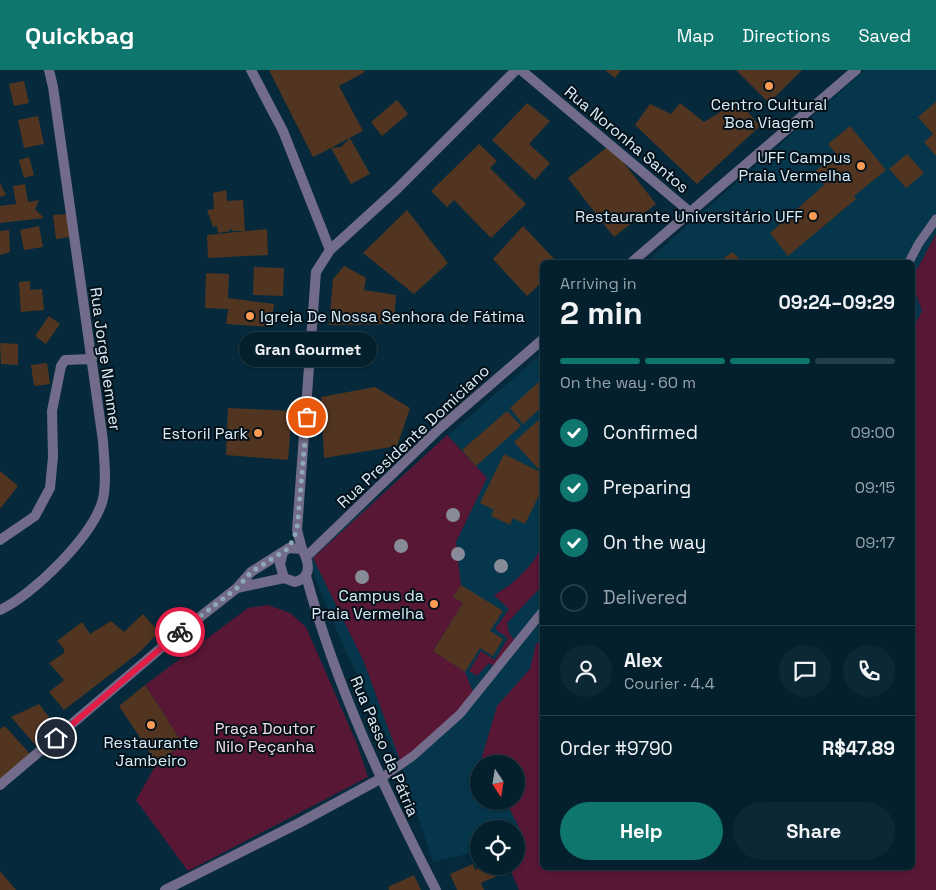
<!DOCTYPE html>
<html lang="en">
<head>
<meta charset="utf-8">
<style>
  :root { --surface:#04202d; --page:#0d2835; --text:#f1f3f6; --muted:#97a3aa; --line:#253e49; --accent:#0f766e }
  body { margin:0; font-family:"Space Grotesk",sans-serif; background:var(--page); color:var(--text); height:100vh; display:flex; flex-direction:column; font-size:19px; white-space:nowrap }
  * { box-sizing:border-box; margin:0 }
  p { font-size:16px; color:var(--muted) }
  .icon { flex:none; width:28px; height:28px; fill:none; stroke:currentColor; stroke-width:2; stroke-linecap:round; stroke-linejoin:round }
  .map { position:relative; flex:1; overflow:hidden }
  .drawer { position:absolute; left:540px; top:190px; width:375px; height:610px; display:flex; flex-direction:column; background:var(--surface); border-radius:8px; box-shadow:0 1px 4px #0004,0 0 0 1px var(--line) }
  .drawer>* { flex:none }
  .needle { width:32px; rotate:168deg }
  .controls { position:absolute; left:470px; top:685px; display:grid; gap:10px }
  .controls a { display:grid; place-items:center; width:55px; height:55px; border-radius:50%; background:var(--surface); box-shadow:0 1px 4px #0004,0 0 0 1px var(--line); font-size:25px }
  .pin { position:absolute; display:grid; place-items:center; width:42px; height:42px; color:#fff; margin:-21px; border:2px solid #fff; border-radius:50%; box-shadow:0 1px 5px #0007 }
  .courier { position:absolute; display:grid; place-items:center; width:50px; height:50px; margin:-25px; border:4px solid #e11d48; border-radius:50%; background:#fff; color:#222; box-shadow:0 1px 6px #0007 }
  .bubble { position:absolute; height:35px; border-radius:18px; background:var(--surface); box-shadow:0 1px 4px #0004,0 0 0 1px var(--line); font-size:16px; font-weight:700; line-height:35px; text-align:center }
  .overview em { font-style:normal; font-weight:700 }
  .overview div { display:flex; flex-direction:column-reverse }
  .overview { display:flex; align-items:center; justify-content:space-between; height:85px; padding:0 20px }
  h1 { font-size:32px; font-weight:700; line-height:38px }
  .bar { display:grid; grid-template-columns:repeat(4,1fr); gap:8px 5px; align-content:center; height:60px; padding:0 20px }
  .bar i { height:6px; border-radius:4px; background:var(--line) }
  .bar .current { background:var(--accent) }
  .bar p { grid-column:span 4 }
  .line { display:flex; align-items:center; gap:12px; padding:0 20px; border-top:1px solid var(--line) }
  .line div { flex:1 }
  .round { display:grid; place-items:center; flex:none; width:52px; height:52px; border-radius:26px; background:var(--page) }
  ol { padding:0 20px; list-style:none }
  li { display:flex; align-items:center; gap:15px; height:55px }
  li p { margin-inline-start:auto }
  li .icon { padding:5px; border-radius:50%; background:var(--accent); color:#fff; stroke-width:4 }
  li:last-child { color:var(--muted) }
  li i { width:28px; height:28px; border:2px solid var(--line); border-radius:50% }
  .action { display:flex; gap:10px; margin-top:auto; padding:10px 20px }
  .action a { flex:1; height:58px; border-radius:30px; background:var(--accent); color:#fff; font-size:20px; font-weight:700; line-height:58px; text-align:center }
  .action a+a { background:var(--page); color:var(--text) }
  header { display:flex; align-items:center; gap:30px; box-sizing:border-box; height:70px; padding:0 25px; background:var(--accent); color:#fff }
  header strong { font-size:24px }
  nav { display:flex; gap:28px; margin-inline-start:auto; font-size:18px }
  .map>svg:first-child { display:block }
  .built { fill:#06364b; fill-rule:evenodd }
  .green { fill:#571735 }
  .building { fill:#513521 }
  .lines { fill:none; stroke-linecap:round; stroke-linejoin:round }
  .service { stroke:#726b89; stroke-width:9 }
  .minor { stroke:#726b89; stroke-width:10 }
  .tertiary { stroke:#726b89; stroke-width:10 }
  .tree { fill:#888c98 }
  .done { stroke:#8fa8b6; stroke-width:5; stroke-dasharray:0 9 }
  .route { stroke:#e11d48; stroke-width:6 }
  .poi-dot { fill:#fd9c55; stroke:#041119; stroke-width:2 }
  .labels { text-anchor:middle; stroke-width:4; stroke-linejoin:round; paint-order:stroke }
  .poi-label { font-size:16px; fill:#d9ecf8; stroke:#041119; text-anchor:end }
  .street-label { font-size:16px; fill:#d9ecf8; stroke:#041119 }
  .park-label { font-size:16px; fill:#f2dce3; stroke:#041119 }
</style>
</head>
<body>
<header>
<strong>Quickbag</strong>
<nav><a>Map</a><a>Directions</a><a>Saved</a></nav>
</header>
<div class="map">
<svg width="936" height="820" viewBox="0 0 936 820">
  <rect width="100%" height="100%" fill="#062a3c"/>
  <path class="built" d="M865,0H936V670L913,676L912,192H646Z
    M542,283V765L516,772V759H479V781L433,792L403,700L341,571L311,497L310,487ZM479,694H516V731H479Z"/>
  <path class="green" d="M936,164V820H519L509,796H516V772L524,767L507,734L501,731H516V694H480L497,636L530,599L536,574L542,570V798H912V260L922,241L914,219V205Z
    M447,365L487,408L456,472L461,515L453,527L463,533L433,581L465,602L474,624L403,699L364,592L313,488Z
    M542,447V516L507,553L509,563L518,575L498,599L489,593L477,606L469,601L481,581L495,590L508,568L495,559L509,539L494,525C509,518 536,494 540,478C543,468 537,457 542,447Z
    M268,535L290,543L306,557L357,674L368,707L188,801L136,730L157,693L183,674L145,615L248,538Z"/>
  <path class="building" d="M269,0H364L365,2L339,16L363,61L353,66L331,78L341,77L350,68L370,104L351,114L331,78L313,87Z
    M605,0H621L615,8Z
    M736,0H802L769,33Z
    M24,11L29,33L14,36L9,14Z
    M397,30L408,44L382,66L371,52Z
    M738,31L760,56L697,114L635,55L650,34L671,44L680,33L704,52Z
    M936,32V86L924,72L933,64L918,47Z
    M527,33L550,51L529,74L550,93L535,110L492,70Z
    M38,46L44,74L24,78L18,50Z
    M850,56L886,100L854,126L856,129L788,186L770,163L824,115L814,102L836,84L828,74Z
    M479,74L497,91L490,98L526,134L491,168L454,130L447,137L431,121Z
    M610,75L656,134L614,167L568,108Z
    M907,84L924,103L906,118L889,99Z
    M29,87L34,105L24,108L19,90Z
    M0,113L6,125L0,127Z
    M25,114L28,132L39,130L35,139L44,148L0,153V136L16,134L13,116Z
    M226,120L227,131L243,130L245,161H233L230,158V161L218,163L217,156L213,157L207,140L214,139L213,123Z
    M407,140L448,193L414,224L363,183Z
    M67,144L70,167L56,169L53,145Z
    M39,156L43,177L24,180L20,160Z
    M523,156L557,192H542V212L527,226L493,189Z
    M267,159L268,185L208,188L207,165Z
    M9,160L10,182L0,185V161Z
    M732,182L743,192H719Z
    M344,196L366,208L364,220L396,225L394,254L329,255L333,209Z
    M254,197L284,198L283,226L253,225Z
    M206,203L229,204L228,228L274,234L271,257L226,254L228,239L205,238Z
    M30,211V220L42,219L44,240L21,242L19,212Z
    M49,246L60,254L46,274L35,266Z
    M0,273L18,274V295L1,294Z
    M47,293L50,314L34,316L31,295Z
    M542,309V337L523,354L510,338Z
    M375,317L410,338L397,376L324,388L321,327Z
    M228,338L292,341L288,390L226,385Z
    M507,341L521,356L476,396L462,380Z
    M542,347V401L541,402L514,372Z
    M504,384L542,403V419L525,454L513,448L510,455L491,446L494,440L480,433Z
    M0,401L18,416L0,439Z
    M461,515L503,541L490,561L503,569L493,586L480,578L465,602L433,581L463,533L453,527Z
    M143,544L159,562L141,581L64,640L49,622L64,610L49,593L64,583V579L57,571L82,552L90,564L111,551L124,562Z
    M145,615L183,674L157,693L119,636Z
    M39,634L58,659L38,678L11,647Z
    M5,656L31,685L0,710V659Z
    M473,794L475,800L484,796H497L501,804L481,813L484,820H457L450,804Z
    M0,801L16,820H0Z
    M414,805L421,820H389L388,817Z"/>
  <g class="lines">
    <path class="service" d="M909,192L919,173L936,149
      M380,709L413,686L460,644L542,542"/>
    <path class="minor" d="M251,0L283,61L330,180L316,202L297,460L302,479
      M521,0L690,142
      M330,180L397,119L516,0
      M632,192L856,0
      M0,470L35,446L50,418L53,387L52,341L61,296L65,290L92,289
      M306,487L439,359L542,270
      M0,540C33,525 94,465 103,429C107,410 104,389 103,371L53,17L49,0
      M165,820L299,753L380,709"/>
    <path class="tertiary" d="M306,506C336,616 384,719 436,820
      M237,518L284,508
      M0,715L168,572L237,518L251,502L289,478L302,479C309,492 313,507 295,512L284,508L280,494L283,482"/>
  </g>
  <g class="tree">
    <circle cx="453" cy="445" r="7"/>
    <circle cx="401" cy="476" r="7"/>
    <circle cx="458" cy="484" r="7"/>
    <circle cx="501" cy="496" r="7"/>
    <circle cx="362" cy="507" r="7"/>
  </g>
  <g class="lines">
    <path class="done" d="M180,562L237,518L251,502L289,478L297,460L307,347"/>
    <path class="route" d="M56,668L180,562"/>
  </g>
  <g class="poi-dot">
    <circle cx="769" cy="16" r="5"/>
    <circle cx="861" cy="96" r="5"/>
    <circle cx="813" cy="146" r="5"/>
    <circle cx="250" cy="246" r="5"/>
    <circle cx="258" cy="363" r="5"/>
    <circle cx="434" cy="534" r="5"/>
    <circle cx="151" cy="655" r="5"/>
  </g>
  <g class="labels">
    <g class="poi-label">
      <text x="769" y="40" text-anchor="middle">Centro Cultural<tspan x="769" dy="18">Boa Viagem</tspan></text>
      <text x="851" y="93">UFF Campus<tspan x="851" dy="18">Praia Vermelha</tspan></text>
      <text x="803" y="152">Restaurante Universitário UFF</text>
      <text x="260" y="252" text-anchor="start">Igreja De Nossa Senhora de Fátima</text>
      <text x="248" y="369">Estoril Park</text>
      <text x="424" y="531">Campus da<tspan x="424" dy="18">Praia Vermelha</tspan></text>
      <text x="151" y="678" text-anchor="middle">Restaurante<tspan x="151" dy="18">Jambeiro</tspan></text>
    </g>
    <g class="street-label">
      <text transform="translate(627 69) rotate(40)" y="6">Rua Noronha Santos</text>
      <text transform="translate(106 289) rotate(82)" y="6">Rua Jorge Nemmer</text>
      <text transform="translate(413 366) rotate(-43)" y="6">Rua Presidente Domiciano</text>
      <text transform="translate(385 676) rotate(67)" y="6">Rua Passo da Pátria</text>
    </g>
    <g class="park-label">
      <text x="265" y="664">Praça Doutor<tspan x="265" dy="18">Nilo Peçanha</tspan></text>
    </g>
  </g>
</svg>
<div class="controls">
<a><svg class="needle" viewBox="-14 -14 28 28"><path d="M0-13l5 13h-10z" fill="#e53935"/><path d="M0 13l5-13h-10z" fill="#97a3aa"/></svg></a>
<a><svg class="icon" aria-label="locate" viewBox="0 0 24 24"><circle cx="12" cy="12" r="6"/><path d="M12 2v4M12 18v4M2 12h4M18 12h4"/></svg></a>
</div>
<div class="pin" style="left:307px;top:347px;background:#ea580c"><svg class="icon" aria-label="bag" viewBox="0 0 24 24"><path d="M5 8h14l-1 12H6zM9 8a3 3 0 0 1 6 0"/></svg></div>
<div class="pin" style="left:56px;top:668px;background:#1f2937"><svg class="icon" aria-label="home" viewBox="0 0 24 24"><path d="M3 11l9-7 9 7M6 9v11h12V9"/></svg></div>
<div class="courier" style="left:180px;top:562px"><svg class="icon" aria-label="bike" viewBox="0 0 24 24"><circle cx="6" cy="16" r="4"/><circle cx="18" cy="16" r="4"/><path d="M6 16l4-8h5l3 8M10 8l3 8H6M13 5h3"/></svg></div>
<div class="bubble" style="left:239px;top:262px;width:138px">Gran Gourmet</div>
<section class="drawer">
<div class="overview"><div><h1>2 min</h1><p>Arriving in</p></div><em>09:24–09:29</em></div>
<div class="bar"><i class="current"></i><i class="current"></i><i class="current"></i><i></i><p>On the way · 60 m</p></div>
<ol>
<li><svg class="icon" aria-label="check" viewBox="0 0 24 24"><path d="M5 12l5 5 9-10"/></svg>Confirmed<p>09:00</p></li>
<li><svg class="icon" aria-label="check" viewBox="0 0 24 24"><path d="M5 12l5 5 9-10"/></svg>Preparing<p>09:15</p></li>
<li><svg class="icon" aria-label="check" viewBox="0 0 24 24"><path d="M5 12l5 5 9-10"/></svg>On the way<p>09:17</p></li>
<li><i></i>Delivered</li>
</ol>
<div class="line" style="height:90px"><a class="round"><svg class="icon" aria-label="person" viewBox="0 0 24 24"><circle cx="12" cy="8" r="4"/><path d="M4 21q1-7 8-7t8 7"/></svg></a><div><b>Alex</b><p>Courier · 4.4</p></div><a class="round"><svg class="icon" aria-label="chat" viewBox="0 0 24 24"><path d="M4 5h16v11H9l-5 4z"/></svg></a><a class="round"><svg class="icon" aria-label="phone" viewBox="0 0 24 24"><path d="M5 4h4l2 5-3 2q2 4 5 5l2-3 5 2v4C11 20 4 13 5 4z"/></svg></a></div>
<div class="line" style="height:65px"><div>Order #9790</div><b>R$47.89</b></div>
<div class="action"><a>Help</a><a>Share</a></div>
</section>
</div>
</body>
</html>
